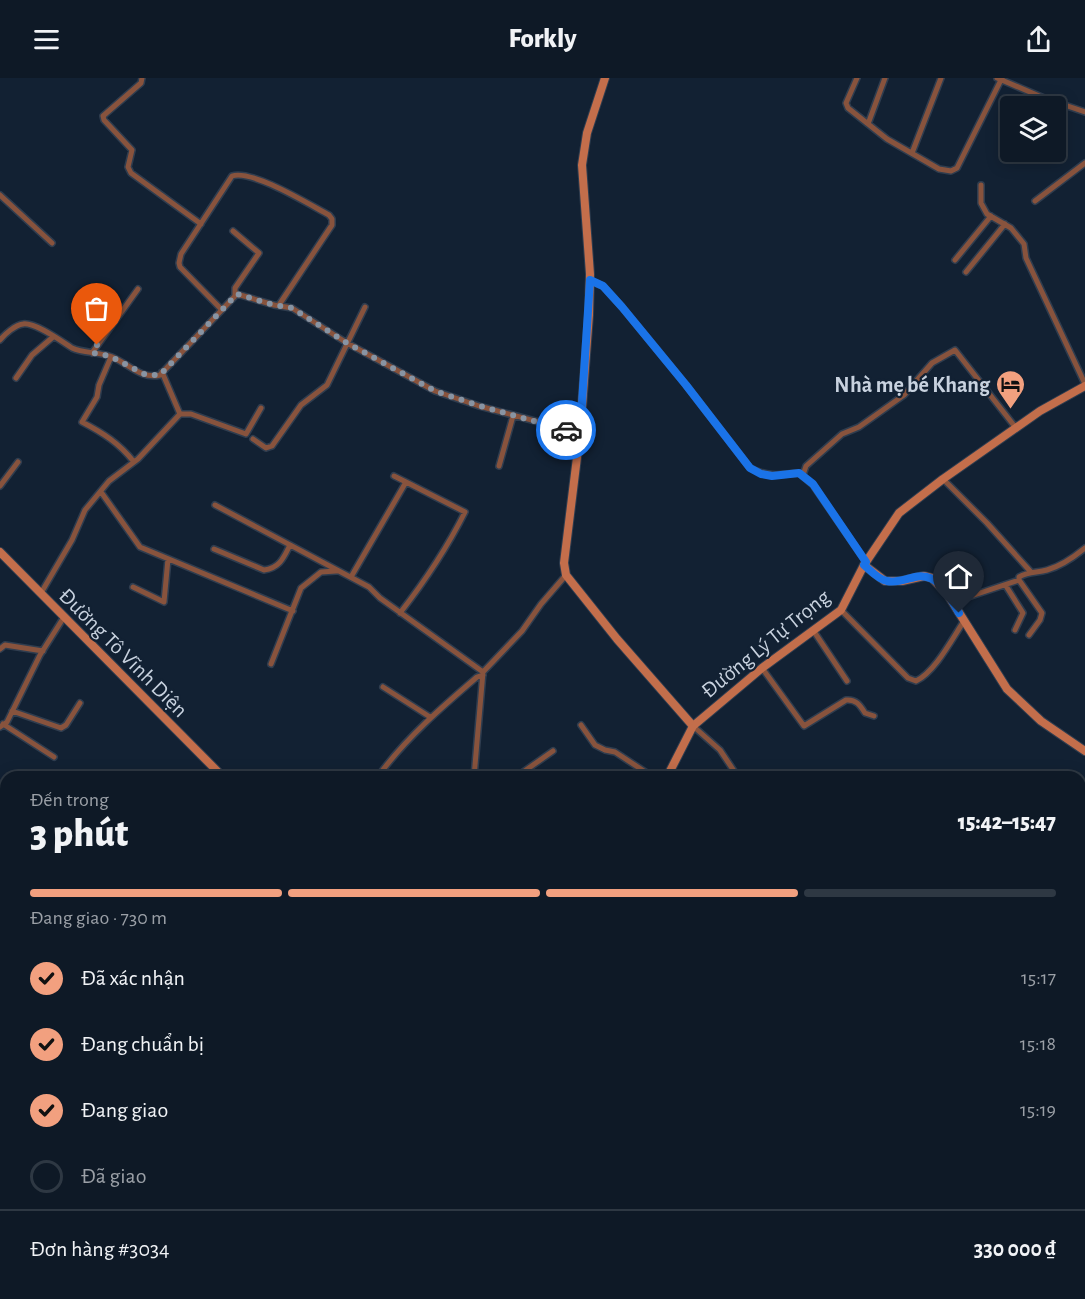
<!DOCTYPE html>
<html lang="vi">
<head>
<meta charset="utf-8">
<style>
  :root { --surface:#0e1926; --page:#17222e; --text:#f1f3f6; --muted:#9ba0a7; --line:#2e3843; --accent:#f2a07f }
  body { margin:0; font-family:"Alegreya Sans",sans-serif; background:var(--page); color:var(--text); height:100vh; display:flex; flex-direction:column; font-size:22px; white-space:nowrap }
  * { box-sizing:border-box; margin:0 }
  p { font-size:20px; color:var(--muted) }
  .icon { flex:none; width:33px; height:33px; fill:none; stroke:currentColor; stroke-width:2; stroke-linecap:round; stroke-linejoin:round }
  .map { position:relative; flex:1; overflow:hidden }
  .drawer { position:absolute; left:0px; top:693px; width:1086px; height:528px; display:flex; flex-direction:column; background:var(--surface); border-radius:18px 18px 0 0; box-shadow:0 3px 15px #0003,0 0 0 2px var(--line) }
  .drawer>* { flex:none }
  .controls { position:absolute; left:1000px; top:18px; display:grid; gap:12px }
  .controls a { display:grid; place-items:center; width:66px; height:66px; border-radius:6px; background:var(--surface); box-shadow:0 3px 15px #0003,0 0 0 2px var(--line); font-size:30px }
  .pin { position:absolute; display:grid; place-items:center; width:51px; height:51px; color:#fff; margin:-62px -26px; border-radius:50% 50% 50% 0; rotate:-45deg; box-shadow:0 0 6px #0007 }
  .pin .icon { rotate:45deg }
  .courier { position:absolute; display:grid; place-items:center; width:60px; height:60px; margin:-30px; border:4px solid #1a73e8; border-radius:50%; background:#fff; color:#222; box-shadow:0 2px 8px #0007 }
  .summary em { font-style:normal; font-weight:800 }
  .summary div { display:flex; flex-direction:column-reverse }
  .summary { display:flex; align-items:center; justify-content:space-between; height:102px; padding:0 30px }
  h1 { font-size:39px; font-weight:800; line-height:45px }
  .bar { display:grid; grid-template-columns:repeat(4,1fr); gap:9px 6px; align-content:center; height:72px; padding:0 30px }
  .bar i { height:8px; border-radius:4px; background:var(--line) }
  .bar .current { background:var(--accent) }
  .bar p { grid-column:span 4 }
  .line { display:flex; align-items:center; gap:15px; padding:0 30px; border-top:2px solid var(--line) }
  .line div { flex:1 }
  ol { padding:0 30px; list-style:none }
  li { display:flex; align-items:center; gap:18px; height:66px }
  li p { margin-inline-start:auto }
  li .icon { padding:6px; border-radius:50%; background:var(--accent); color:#111; stroke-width:4 }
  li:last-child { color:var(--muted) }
  li i { width:33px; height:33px; border:3px solid var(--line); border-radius:50% }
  header { display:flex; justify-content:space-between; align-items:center; height:78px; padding:0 30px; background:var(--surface); font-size:27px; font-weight:800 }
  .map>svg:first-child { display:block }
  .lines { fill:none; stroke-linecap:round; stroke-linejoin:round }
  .stream { stroke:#255897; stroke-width:2 }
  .street-casing { stroke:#2f3d4f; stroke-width:8 }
  .secondary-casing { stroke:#2f3d4f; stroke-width:10 }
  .primary-casing { stroke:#2f3d4f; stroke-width:11 }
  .street { stroke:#88533d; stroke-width:5 }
  .secondary { stroke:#c36e4b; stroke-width:8 }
  .primary { stroke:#f28254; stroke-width:8 }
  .done { stroke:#8894a3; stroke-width:6; stroke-dasharray:0 10.8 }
  .route { stroke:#1a73e8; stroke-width:8 }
  .labels { text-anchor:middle; stroke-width:4.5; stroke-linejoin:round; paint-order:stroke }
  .poi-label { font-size:22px; font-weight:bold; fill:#c8d2df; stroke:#122133; text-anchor:end }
  .street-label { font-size:22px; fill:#c8d2df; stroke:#122133 }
</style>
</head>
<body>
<header><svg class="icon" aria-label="menu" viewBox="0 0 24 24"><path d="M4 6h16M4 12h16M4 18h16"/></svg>Forkly<svg class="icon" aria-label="share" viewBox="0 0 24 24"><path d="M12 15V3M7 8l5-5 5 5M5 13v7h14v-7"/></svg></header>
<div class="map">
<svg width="1085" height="1221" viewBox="0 0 1085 1221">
  <rect width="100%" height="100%" fill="#122133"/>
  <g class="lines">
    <path class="stream" d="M0,963L6,965
      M415,1215L422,1221"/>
    <defs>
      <path id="street" d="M142,0L141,5L103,38L104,42L132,72L128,89L131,95L201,146
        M857,0L846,25L848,30L887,61L939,91L951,93L957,90L1002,0
        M997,0L1044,20L1085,34
        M868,46L885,0
        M912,75L941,0
        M981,107V125L987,136L1011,150L1024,166L1026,180L1085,306
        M0,117L52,165
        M1035,123L1085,85
        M233,153L259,175L235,210V218
        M955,182L991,138
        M966,194L1005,146
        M590,203L603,208L622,229L686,307L750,390C767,399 780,397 799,395L813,407L866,484
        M222,232L180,189L179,185L181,176L232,98C252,91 310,127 329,137L332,141V147L326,156L279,227
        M0,262C5,256 15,247 23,246C35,244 61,263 72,270C83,275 97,274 109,278C126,283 140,302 160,297L237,216L274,227L292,230L347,265L435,313L479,328L580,355
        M92,275L138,211
        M111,279L99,307L97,319L82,344C103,355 119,365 134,384
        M16,300L32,277L53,259
        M180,336H191L246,356L261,330
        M253,361L266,370L272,368L301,327L327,307L365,229
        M499,388L513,338
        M803,397L806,388L842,356L859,349L904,317L932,285L955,272L1016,350
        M943,401L987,445L1030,493
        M0,408L18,384
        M101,414L140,469L293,533
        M215,427L369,509L380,520L483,594
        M214,471L264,492C280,490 284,479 290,467
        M351,499L406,404L394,398
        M1006,508L1023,535L1015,552
        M133,509L164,524L168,481
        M41,515L72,462L85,432L109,403L138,381L180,336L162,294
        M953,524L1019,502
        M841,532L908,600L916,603C935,594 952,561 964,543
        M400,535C425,503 447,470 465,434L406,404
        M813,552L847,603
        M1029,557L1040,542L1042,535L1019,502V499C1029,493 1037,495 1047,492C1061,488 1074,479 1085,470
        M0,571L5,567L43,573
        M271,586L301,510L321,494L336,493
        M762,590L804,648L846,622C856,621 860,627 865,635L874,638
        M383,609L430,639
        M12,633L61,650L66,647L80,625
        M3,646L54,679
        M581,647L595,667L605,672L615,674L653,699
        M693,648L720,672L738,699
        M0,649L7,644L40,577L64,539
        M379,697C407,659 442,629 477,599L483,597
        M474,699L483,594L522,553L541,526L566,497
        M516,699L553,673
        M1080,715L1085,711
        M1080,743L1085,739
        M1080,921L1085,927
        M0,953L6,956
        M1080,957L1085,954
        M0,978H6
        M1080,1078L1085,1073
        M1080,1107L1085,1114
        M0,1153L6,1145
        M1080,1189L1085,1184
        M94,1215L104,1221
        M389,1215L400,1221
        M427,1215L434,1221
        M502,1215L503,1221
        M560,1215L563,1221
        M648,1215L654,1221
        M712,1215L716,1221
        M23,1221L31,1215
        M598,1221L602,1215
        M727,1221L736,1215
        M890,1221L896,1215
        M1042,1221L1047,1215"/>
      <path id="secondary" d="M605,0L587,55L582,87L590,196L589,237L580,355L564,485L566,497L617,561L693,648
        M0,474L223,699
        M864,487L885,503H902L924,498L932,500L948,517L1007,611L1041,643L1085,673
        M667,699L693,648L762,590L841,532L864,487L899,435L943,401L1040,333L1085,308
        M967,1215L981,1221"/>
      <path id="primary" d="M364,1221L369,1215"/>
    </defs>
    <use href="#street" class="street-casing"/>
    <use href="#secondary" class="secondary-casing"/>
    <use href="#primary" class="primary-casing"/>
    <use href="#street" class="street"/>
    <use href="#secondary" class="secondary"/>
    <use href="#primary" class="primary"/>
  </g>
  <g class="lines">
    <path class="done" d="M97,267L93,275L110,278L146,297H160L237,216L274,227L292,230L347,265L435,313L480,328L566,352"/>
    <path class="route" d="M566,352L580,356L590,202L603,208L622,229L686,307L750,390L761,396L772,398L799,395L813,406L866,484L864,487C870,492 879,502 887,503C897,505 906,501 915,499C938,494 949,518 959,535"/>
  </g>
  <defs>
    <symbol id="hotel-pin" viewBox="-11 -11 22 30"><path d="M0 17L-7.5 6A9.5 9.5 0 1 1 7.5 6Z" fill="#f2a07f" stroke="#122133"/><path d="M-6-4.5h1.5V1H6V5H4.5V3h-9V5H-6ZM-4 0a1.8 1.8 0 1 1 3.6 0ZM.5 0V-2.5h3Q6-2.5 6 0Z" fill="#111"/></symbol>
  </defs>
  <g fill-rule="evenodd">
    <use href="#hotel-pin" x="994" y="290" width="33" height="45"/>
  </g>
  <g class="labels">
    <g class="poi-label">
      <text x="990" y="314">Nhà mẹ bé Khang</text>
    </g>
    <g class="street-label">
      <text transform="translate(765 565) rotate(-39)" y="8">Đường Lý Tự Trọng</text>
      <text transform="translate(124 574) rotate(45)" y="8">Đường Tô Vĩnh Diện</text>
    </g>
  </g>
</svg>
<div class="controls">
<a><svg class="icon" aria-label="layers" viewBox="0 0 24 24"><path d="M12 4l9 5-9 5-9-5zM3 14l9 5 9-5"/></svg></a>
</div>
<div class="pin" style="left:97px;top:267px;background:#ea580c"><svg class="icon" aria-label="bag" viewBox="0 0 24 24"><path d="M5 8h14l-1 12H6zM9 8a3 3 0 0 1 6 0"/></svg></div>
<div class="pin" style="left:959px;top:535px;background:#1f2937"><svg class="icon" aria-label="home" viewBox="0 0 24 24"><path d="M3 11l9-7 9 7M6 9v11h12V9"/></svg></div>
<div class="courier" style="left:566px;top:352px"><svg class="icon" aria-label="car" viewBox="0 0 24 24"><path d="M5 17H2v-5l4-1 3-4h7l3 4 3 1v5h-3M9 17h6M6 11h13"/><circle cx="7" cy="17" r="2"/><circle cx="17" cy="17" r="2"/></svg></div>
<section class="drawer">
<div class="summary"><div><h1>3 phút</h1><p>Đến trong</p></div><em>15:42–15:47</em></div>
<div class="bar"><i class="current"></i><i class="current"></i><i class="current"></i><i></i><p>Đang giao · 730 m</p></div>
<ol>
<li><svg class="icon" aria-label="check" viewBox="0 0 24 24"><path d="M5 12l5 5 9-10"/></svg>Đã xác nhận<p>15:17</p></li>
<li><svg class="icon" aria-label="check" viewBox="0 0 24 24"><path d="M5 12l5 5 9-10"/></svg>Đang chuẩn bị<p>15:18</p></li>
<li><svg class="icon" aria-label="check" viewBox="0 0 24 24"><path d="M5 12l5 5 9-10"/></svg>Đang giao<p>15:19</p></li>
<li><i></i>Đã giao</li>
</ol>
<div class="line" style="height:78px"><div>Đơn hàng #3034</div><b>330 000 ₫</b></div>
</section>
</div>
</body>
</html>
